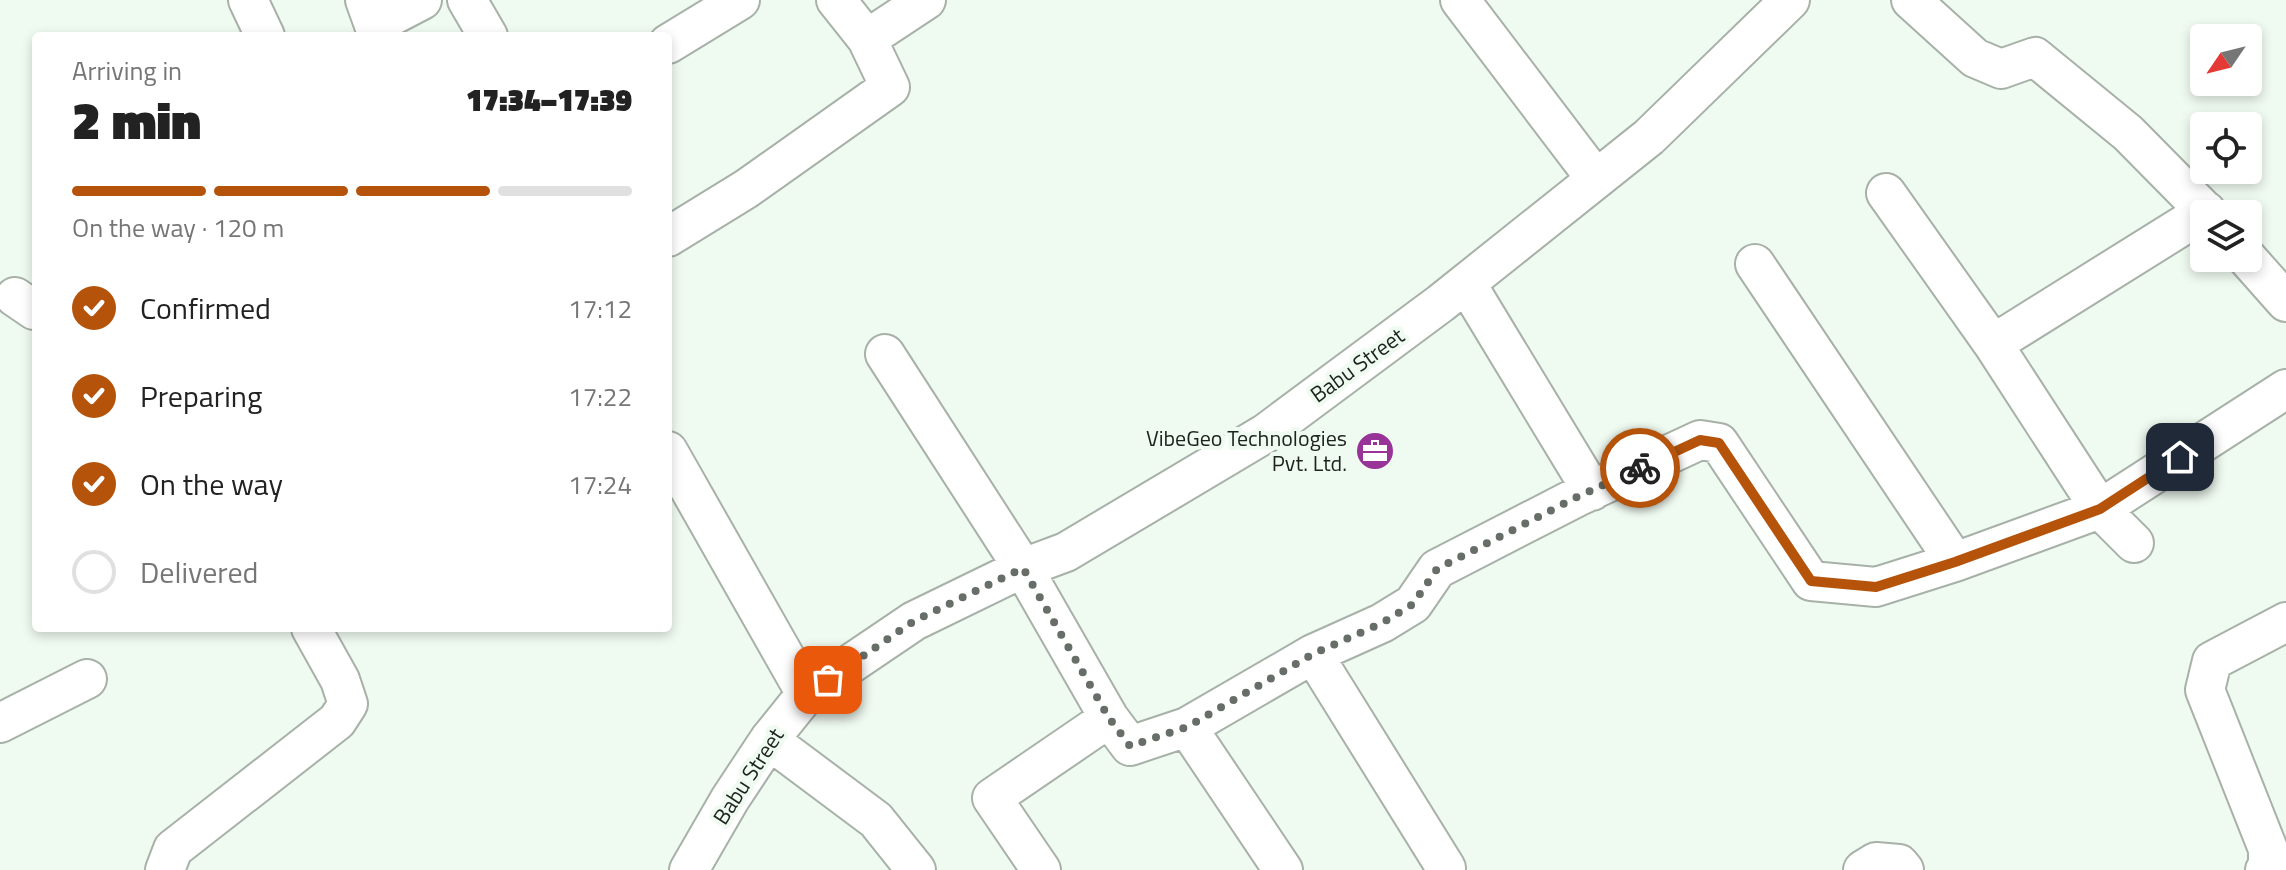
<!DOCTYPE html>
<html lang="en">
<head>
<meta charset="utf-8">
<style>
  :root { --surface:#fff; --page:#f2f2f2; --text:#222; --muted:#767676; --line:#e0e0e0; --accent:#b45309 }
  body { margin:0; font-family:"Titillium Web",sans-serif; background:var(--page); color:var(--text); height:100vh; display:flex; flex-direction:column; font-size:30px; white-space:nowrap }
  * { box-sizing:border-box; margin:0 }
  p { font-size:26px; color:var(--muted) }
  .icon { flex:none; width:44px; height:44px; fill:none; stroke:currentColor; stroke-width:2; stroke-linecap:round; stroke-linejoin:round }
  .map { position:relative; flex:1; overflow:hidden }
  .sheet { position:absolute; left:32px; top:32px; width:640px; height:600px; display:flex; flex-direction:column; background:var(--surface); border-radius:8px; box-shadow:0 4px 12px #0003 }
  .sheet>* { flex:none }
  .needle { width:52px; rotate:235deg }
  .controls { position:absolute; left:2190px; top:24px; display:grid; gap:16px }
  .controls a { display:grid; place-items:center; width:72px; height:72px; border-radius:8px; background:var(--surface); box-shadow:0 4px 12px #0003; font-size:40px }
  .pin { position:absolute; display:grid; place-items:center; width:68px; height:68px; color:#fff; margin:-34px; border-radius:16px; box-shadow:0 4px 12px #0006 }
  .courier { position:absolute; display:grid; place-items:center; width:80px; height:80px; margin:-40px; border:6px solid #b45309; border-radius:50%; background:#fff; color:#222; box-shadow:0 2px 10px #0007 }
  .headline em { font-style:normal; font-weight:800 }
  .headline div { display:flex; flex-direction:column-reverse }
  .headline { display:flex; align-items:center; justify-content:space-between; height:136px; padding:0 40px }
  h1 { font-size:52px; font-weight:800; line-height:60px }
  .bar { display:grid; grid-template-columns:repeat(4,1fr); gap:12px 8px; align-content:center; height:96px; padding:0 40px }
  .bar i { height:10px; border-radius:6px; background:var(--line) }
  .bar .selected { background:var(--accent) }
  .bar p { grid-column:span 4 }
  ol { padding:0 40px; list-style:none }
  li { display:flex; align-items:center; gap:24px; height:88px }
  li p { margin-inline-start:auto }
  li .icon { padding:8px; border-radius:50%; background:var(--accent); color:#fff; stroke-width:4 }
  li:last-child { color:var(--muted) }
  li i { width:44px; height:44px; border:4px solid var(--line); border-radius:50% }
  .map>svg:first-child { display:block }
  .lines { fill:none; stroke-linecap:round; stroke-linejoin:round }
  .minor-casing { stroke:#a7b1a8; stroke-width:42 }
  .minor { stroke:#fff; stroke-width:38 }
  .done { stroke:#676e68; stroke-width:8; stroke-dasharray:0 14.4 }
  .route { stroke:#b45309; stroke-width:10 }
  .labels { text-anchor:middle; stroke-width:8; stroke-linejoin:round; paint-order:stroke }
  .street-label { font-size:22px; fill:#1e221e; stroke:#effaf0 }
  .poi-label { font-size:22px; fill:#1e221e; stroke:#effaf0; text-anchor:end }
</style>
</head>
<body>
<div class="map">
<svg width="2286" height="870" viewBox="0 0 2286 870">
  <rect width="100%" height="100%" fill="#effaf0"/>
  <g class="lines">
    <defs>
      <path id="minor" d="M248,0L265,36
        M365,0L374,25L422,0
        M467,0L488,36
        M1460,0L1596,179
        M1911,0L1975,58L2001,69L2035,57L2128,133L2208,214
        M867,39L926,0
        M668,44L740,0
        M1886,193L1993,344L2100,509L2134,543
        M668,237L746,189L890,87L867,39L836,0
        M2247,258L2286,302
        M1466,283L1592,491
        M15,297L34,310L36,308
        M1993,344L2206,211
        M885,354L1023,568L1109,718L1130,746L1187,727L1313,654L1382,623L1413,604L1437,569L1577,497L1700,440L1719,443L1811,581L1876,587L1955,562L1755,264
        M668,451L806,694
        M1955,562L2100,509L2286,389
        M1313,654L1446,868L1444,870
        M0,723L87,679
        M1187,727L1283,870
        M769,740L876,820L916,870
        M165,870L173,849L337,721L348,704L340,680L311,628
        M689,870L730,799L769,740L806,694L914,621L1023,568L1066,552L1266,433L1441,303L1649,137L1790,0
        M1041,870L992,798L1109,718
        M1863,870L1876,862L1899,864L1904,870
        M2265,870L2268,865V849L2205,690L2212,661L2286,622"/>
    </defs>
    <use href="#minor" class="minor-casing"/>
    <use href="#minor" class="minor"/>
  </g>
  <g class="lines">
    <path class="done" d="M828,680L914,621L1023,568L1109,718L1130,746L1187,727L1313,654L1382,623L1413,604L1437,569L1577,497L1640,468"/>
    <path class="route" d="M1640,468L1700,440L1719,443L1811,581L1876,587L1955,562L2100,509L2180,457"/>
  </g>
  <defs>
    <symbol id="office-disc" viewBox="-11 -11 22 22"><circle r="9.5" fill="#983398" stroke="#effaf0"/><path d="M-6-3h4V-5.5h4V-3h4V5H-6ZM-1-4.5V-3h2v-1.5ZM-6 0V1H6V0Z" fill="#fff"/></symbol>
  </defs>
  <g fill-rule="evenodd">
    <use href="#office-disc" x="1353" y="429" width="44" height="44"/>
  </g>
  <g class="labels">
    <g class="street-label">
      <text transform="translate(1357 365) rotate(-36)" y="8">Babu Street</text>
      <text transform="translate(748 776) rotate(-57)" y="8">Babu Street</text>
    </g>
    <g class="poi-label">
      <text x="1347" y="446">VibeGeo Technologies<tspan x="1347" dy="25">Pvt. Ltd.</tspan></text>
    </g>
  </g>
</svg>
<div class="controls">
<a><svg class="needle" viewBox="-14 -14 28 28"><path d="M0-13l5 13h-10z" fill="#e53935"/><path d="M0 13l5-13h-10z" fill="#767676"/></svg></a>
<a><svg class="icon" aria-label="locate" viewBox="0 0 24 24"><circle cx="12" cy="12" r="6"/><path d="M12 2v4M12 18v4M2 12h4M18 12h4"/></svg></a>
<a><svg class="icon" aria-label="layers" viewBox="0 0 24 24"><path d="M12 4l9 5-9 5-9-5zM3 14l9 5 9-5"/></svg></a>
</div>
<div class="pin" style="left:828px;top:680px;background:#ea580c"><svg class="icon" aria-label="bag" viewBox="0 0 24 24"><path d="M5 8h14l-1 12H6zM9 8a3 3 0 0 1 6 0"/></svg></div>
<div class="pin" style="left:2180px;top:457px;background:#1f2937"><svg class="icon" aria-label="home" viewBox="0 0 24 24"><path d="M3 11l9-7 9 7M6 9v11h12V9"/></svg></div>
<div class="courier" style="left:1640px;top:468px"><svg class="icon" aria-label="bike" viewBox="0 0 24 24"><circle cx="6" cy="16" r="4"/><circle cx="18" cy="16" r="4"/><path d="M6 16l4-8h5l3 8M10 8l3 8H6M13 5h3"/></svg></div>
<section class="sheet">
<div class="headline"><div><h1>2 min</h1><p>Arriving in</p></div><em>17:34–17:39</em></div>
<div class="bar"><i class="selected"></i><i class="selected"></i><i class="selected"></i><i></i><p>On the way · 120 m</p></div>
<ol>
<li><svg class="icon" aria-label="check" viewBox="0 0 24 24"><path d="M5 12l5 5 9-10"/></svg>Confirmed<p>17:12</p></li>
<li><svg class="icon" aria-label="check" viewBox="0 0 24 24"><path d="M5 12l5 5 9-10"/></svg>Preparing<p>17:22</p></li>
<li><svg class="icon" aria-label="check" viewBox="0 0 24 24"><path d="M5 12l5 5 9-10"/></svg>On the way<p>17:24</p></li>
<li><i></i>Delivered</li>
</ol>
</section>
</div>
</body>
</html>
